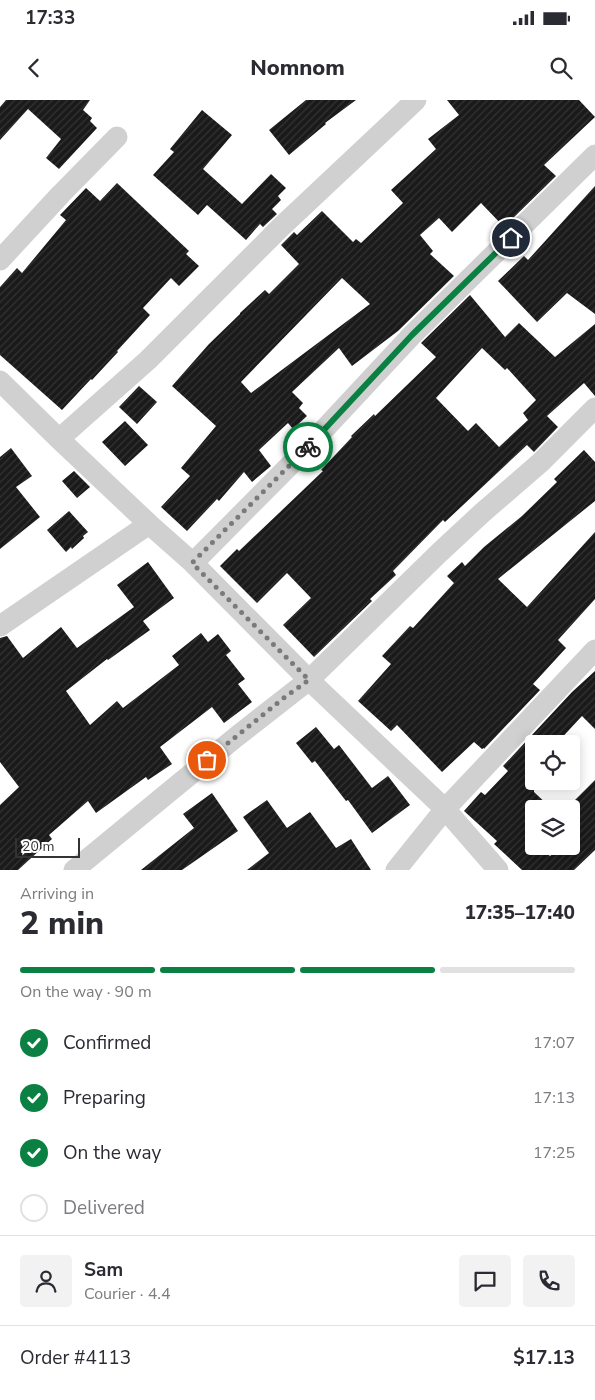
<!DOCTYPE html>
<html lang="en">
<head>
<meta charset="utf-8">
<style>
  :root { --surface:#fff; --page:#f2f2f3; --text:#2b2b33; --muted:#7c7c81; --line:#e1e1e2; --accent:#0b8043 }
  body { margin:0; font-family:"Nunito Sans",sans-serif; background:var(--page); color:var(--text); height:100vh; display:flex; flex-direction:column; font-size:19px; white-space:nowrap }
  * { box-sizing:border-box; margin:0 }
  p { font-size:16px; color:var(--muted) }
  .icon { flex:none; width:28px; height:28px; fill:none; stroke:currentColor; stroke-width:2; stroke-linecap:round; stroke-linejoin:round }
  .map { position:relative; height:770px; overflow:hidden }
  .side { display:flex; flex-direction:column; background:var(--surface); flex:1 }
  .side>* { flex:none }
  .tools { position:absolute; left:525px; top:635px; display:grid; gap:10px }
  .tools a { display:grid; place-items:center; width:55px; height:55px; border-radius:5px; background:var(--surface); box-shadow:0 2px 12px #0003; font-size:25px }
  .scale { position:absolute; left:15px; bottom:12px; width:65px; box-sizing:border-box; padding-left:5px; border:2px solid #333; border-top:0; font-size:14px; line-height:18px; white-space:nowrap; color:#333; -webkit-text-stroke:4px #fff; paint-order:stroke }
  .pin { position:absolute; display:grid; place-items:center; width:42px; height:42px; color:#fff; margin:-21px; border:2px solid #fff; border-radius:50%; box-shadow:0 1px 5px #0007 }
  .courier { position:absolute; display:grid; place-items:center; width:50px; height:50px; margin:-25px; border:4px solid #0b8043; border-radius:50%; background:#fff; color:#222; box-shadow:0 1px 6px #0007 }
  .headline em { font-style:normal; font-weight:800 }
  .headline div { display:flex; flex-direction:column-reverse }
  .headline { display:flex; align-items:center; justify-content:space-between; height:85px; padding:0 20px }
  h1 { font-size:32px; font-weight:800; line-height:38px }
  .bar { display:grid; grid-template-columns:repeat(4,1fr); gap:8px 5px; align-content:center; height:60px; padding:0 20px }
  .bar i { height:6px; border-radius:4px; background:var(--line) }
  .bar .current { background:var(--accent) }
  .bar p { grid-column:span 4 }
  .line { display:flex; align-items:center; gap:12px; padding:0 20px; border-top:1px solid var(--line) }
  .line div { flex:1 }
  .round { display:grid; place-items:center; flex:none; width:52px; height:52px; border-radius:5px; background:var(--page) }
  ol { padding:0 20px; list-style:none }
  li { display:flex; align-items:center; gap:15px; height:55px }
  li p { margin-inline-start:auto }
  li .icon { padding:5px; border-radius:50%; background:var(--accent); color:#fff; stroke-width:4 }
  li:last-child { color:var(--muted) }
  li i { width:28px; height:28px; border:2px solid var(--line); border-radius:50% }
  .status { display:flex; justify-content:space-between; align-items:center; height:35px; padding:0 25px; background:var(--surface); direction:ltr }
  .status svg { height:14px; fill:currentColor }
  header { display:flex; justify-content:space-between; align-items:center; height:65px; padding:0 20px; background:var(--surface); font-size:22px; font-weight:800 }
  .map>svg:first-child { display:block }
  .building { fill:url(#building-hatch); fill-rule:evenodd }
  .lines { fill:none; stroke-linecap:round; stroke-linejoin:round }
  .minor { stroke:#d0d0d0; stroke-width:21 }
  .done { stroke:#7a7a7a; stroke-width:5; stroke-dasharray:0 9 }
  .route { stroke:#0b8043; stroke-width:6 }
</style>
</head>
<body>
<div class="status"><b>17:33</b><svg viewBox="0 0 49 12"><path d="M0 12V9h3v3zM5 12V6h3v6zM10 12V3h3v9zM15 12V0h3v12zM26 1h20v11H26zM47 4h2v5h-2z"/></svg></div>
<header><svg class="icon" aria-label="back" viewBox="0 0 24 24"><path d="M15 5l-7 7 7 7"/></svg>Nomnom<svg class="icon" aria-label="search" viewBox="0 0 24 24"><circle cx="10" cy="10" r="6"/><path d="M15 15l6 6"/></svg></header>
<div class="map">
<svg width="595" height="770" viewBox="0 0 595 770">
  <defs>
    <pattern id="building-hatch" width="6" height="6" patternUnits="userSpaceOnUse" patternTransform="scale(1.25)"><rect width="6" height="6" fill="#1a1a1a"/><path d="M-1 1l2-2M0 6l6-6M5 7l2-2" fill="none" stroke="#333"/></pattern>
  </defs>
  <rect width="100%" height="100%" fill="#fff"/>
  <path class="building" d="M6,0H90L83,10L92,18L90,21L97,28L59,69L46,58L61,39L28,9L0,40V7Z
    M306,0H356L325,23L326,24L289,55L269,30Z
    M447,0H579L595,17L544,65L556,76L504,127L481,103L452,132L439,118L420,135L433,151L430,154L454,176L398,231L352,266L339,248L292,292L303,303L299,308L307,316L293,329L288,323L259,350L271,366L252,382L244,372L219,401L217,399L187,431L161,407L190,376L181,368L216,326L172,286L209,244L240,214V213L265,190L269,194L299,164L281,145L294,132L297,135L322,111L353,142L356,139L361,143L403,103L391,90L436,49L428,39L459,15ZM342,178L370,204L251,293L241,282Z
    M202,10L232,35L203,69L242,104L271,74L286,88L278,96L281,100L272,109L277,114L263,127L260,124L246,140L207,105L198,115L153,75L174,52L170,49Z
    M117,83L189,151L186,154L199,166L179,186L171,178L143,208L150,215L117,251L118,252L92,280L91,279L62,310L0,255V187L17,168L22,173L66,120L60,115L86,88L100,101Z
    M595,86V214L567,193L537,222L498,181L524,156L528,160Z
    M470,195L505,237L519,223L555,257L595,224V296L584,283L547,316L558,327L534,352L527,345L445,422L443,420L393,471L396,475L370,499L372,501L314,557L283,525L311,498L287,473L257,503L220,466L237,449L239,451L278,414L323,371L321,370L352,337L351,336L374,314L375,316L436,257L421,243ZM482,248L505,270L507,268L536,300L523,313L528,320L499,347L476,323L468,331L436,298Z
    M139,286L157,302L137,324L119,307Z
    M125,321L148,345L125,366L102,342Z
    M11,348L32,376L16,387L40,417L0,449V357Z
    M584,350L595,362V401L498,479L527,507L595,432V499L558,540L566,548L533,584L540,590L484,649V648L482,649L474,642L442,672L397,625L391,631L358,601L391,564L382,556L410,526L413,528L454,483L447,476L462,462L465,466L484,447L522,416L557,382L554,379Z
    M74,371L90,387L77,398L62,381Z
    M69,411L88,432L83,436L84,438L72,449L71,447L66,452L47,430Z
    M148,462L174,498L143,521L150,530L108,560L107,559L66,591L90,625L117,601L123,608L179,565L172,556L201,533L208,542L218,534L231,551L226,555L245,579L238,584L252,602L224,623L212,607L160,647L172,664L148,680L146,677L96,713L88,701L49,735L52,739L18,770H0V705L19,687L0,662V538L7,536L23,558L61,527L77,548L134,507L117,485Z
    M595,571V629L582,616L556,644H534V692L552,709H534V746H539L550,756L563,746H571V704L595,680V750L574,770H522L494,744L497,741L464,711L481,692L485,695L508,671L503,666L572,592Z
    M316,627L334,649L339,645L372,688L388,676L410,705L372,733L348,700L346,701L315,661L312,663L296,643Z
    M212,693L238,731L182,770H141L194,728L183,714Z
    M267,700L287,728L310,712L336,748L351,739L371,770H247L269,753L243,717Z"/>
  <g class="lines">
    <path class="minor" d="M0,160L61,94L117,37
      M0,281L59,339L149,424L193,463L309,580L445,709L498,770
      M59,339L148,260L281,127L416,0
      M193,463L303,352L412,235L595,55
      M0,526L149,424
      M74,770L236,637L309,580L439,453L482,413L541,362L595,308
      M396,770L445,709L595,550"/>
  </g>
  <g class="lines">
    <path class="done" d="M207,660L285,597L309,580L192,463L308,347"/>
    <path class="route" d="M308,347L412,235L511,138"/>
  </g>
</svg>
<div class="tools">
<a><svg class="icon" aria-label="locate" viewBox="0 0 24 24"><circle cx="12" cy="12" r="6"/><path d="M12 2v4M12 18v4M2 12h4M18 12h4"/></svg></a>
<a><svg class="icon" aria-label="layers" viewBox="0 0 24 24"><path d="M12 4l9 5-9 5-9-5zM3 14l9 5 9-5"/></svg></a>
</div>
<div class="scale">20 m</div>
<div class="pin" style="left:207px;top:660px;background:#ea580c"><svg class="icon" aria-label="bag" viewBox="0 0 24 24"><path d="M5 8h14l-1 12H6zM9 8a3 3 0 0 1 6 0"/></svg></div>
<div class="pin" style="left:511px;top:138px;background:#1f2937"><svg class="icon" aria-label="home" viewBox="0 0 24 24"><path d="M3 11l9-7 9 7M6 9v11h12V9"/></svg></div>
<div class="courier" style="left:308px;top:347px"><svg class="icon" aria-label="bike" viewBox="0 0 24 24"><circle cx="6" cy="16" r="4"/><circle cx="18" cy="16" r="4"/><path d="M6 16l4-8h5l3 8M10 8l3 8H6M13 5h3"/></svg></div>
</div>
<section class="side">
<div class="headline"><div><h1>2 min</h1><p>Arriving in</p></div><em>17:35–17:40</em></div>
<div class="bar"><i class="current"></i><i class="current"></i><i class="current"></i><i></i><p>On the way · 90 m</p></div>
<ol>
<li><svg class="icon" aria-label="check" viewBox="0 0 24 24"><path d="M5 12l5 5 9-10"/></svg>Confirmed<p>17:07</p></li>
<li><svg class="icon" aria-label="check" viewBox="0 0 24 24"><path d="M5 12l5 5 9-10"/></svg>Preparing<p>17:13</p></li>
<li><svg class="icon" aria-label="check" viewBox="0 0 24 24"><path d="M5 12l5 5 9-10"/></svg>On the way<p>17:25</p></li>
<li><i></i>Delivered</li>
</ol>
<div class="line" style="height:90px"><a class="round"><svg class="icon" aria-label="person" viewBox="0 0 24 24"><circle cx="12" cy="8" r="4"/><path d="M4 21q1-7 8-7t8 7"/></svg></a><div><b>Sam</b><p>Courier · 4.4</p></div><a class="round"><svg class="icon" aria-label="chat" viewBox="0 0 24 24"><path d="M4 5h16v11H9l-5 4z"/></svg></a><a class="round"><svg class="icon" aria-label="phone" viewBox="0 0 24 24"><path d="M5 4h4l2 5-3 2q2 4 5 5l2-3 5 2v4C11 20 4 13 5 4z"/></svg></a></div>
<div class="line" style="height:65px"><div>Order #4113</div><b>$17.13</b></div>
</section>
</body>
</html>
